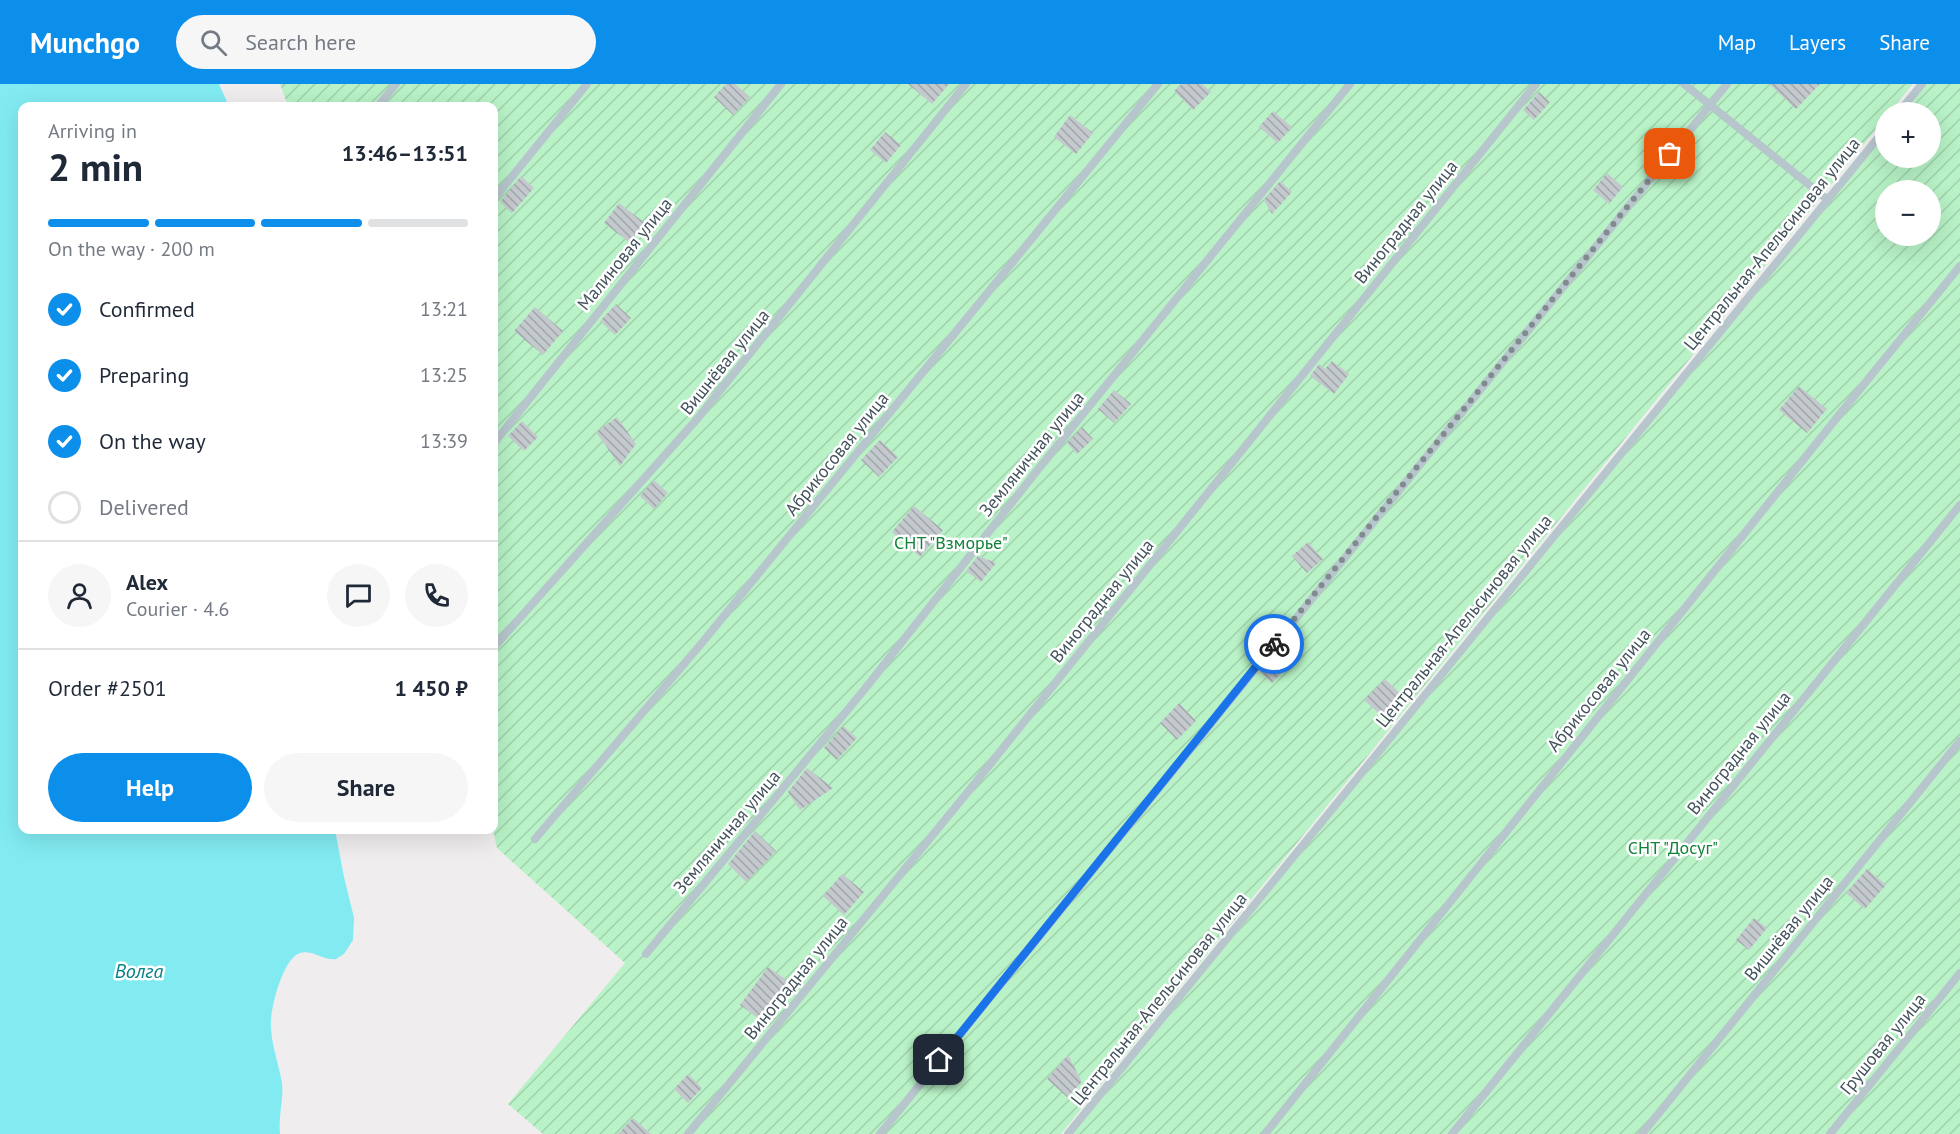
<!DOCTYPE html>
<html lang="en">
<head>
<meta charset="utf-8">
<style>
  :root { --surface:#fff; --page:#f6f6f7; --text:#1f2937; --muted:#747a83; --line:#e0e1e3; --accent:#0c8eeb }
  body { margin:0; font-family:"PT Sans",sans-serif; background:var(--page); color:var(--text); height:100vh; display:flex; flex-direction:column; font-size:22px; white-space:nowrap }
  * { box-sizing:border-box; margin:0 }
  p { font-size:20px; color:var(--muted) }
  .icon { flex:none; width:33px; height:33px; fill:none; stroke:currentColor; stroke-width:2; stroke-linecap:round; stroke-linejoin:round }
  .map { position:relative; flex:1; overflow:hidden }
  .drawer { position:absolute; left:18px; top:18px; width:480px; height:732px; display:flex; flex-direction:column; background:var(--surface); border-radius:12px; box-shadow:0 6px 24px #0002 }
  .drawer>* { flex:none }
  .fabs { position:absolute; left:1875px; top:18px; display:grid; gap:12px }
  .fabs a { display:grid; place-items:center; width:66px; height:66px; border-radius:50%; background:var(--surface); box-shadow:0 6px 24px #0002; font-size:30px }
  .pin { position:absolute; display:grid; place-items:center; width:51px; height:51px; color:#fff; margin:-26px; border-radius:12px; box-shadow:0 3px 9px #0006 }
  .courier { position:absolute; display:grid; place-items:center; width:60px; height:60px; margin:-30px; border:4px solid #1a73e8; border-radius:50%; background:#fff; color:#222; box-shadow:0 2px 8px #0007 }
  .summary em { font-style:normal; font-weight:700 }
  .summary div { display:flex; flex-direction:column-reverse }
  .summary { display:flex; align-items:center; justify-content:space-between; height:102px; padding:0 30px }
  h1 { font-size:39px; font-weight:700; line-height:45px }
  .bar { display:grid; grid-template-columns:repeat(4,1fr); gap:9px 6px; align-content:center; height:72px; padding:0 30px }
  .bar i { height:8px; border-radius:4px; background:var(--line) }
  .bar .current { background:var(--accent) }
  .bar p { grid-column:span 4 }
  .line { display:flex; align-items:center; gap:15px; padding:0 30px; border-top:2px solid var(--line) }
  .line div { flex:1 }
  .round { display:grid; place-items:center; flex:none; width:63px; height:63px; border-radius:32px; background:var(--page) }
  ol { padding:0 30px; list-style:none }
  li { display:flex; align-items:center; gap:18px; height:66px }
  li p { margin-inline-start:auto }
  li .icon { padding:6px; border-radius:50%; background:var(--accent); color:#fff; stroke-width:4 }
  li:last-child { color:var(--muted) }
  li i { width:33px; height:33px; border:3px solid var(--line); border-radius:50% }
  .button { display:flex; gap:12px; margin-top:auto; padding:12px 30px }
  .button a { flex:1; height:69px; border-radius:36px; background:var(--accent); color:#fff; font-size:24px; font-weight:700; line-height:69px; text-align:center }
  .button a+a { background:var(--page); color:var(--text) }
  header { display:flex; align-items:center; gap:36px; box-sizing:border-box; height:84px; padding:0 30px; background:var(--accent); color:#fff }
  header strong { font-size:28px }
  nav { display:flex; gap:33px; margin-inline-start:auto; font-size:21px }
  .search { width:420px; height:54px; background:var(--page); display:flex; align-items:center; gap:15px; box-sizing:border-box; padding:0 21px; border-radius:33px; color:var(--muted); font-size:22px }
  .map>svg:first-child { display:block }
  .garden { fill:url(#garden-furrows); fill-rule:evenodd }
  .water { fill:#82ebf2 }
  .building { fill:url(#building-back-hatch) }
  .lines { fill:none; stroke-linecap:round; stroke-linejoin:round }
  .service { stroke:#b7c5cc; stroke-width:8 }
  .done { stroke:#808a8f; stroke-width:6; stroke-dasharray:0 10.8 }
  .route { stroke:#1a73e8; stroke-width:8 }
  .labels { text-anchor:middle; stroke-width:5; stroke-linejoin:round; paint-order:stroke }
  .street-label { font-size:18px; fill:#44545c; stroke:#fff }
  .park-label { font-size:18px; fill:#108239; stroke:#fff }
  .water-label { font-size:20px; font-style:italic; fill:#068189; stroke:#fff }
</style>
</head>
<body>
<header>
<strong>Munchgo</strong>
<div class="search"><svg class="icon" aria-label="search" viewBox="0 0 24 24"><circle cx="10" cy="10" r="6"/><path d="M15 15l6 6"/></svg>Search here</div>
<nav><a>Map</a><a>Layers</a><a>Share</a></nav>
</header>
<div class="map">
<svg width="1960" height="1050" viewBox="0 0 1960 1050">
  <defs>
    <pattern id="garden-furrows" width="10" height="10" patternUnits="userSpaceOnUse" patternTransform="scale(1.5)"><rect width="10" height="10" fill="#b8f2c6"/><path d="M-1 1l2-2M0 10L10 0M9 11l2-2" fill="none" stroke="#9fd1ac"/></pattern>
    <pattern id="building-back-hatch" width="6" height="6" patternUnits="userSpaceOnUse" patternTransform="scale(1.5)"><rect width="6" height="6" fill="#c4c9ce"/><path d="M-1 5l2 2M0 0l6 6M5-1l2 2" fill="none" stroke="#a1a6aa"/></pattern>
  </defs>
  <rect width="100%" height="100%" fill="#f0edee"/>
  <path class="garden" d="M280,0H1913L1890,28H1886L1885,34L1061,1050H543L508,1020L625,879L497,764L493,746L494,22H288Z
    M1927,0H1960V1050H1073L1885,51L1886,74H1930V28H1904ZM1886,106H1930V152H1886Z"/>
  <path class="water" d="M0,0H219L229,22H22V746H335L344,793L354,834L353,856L344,870L336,875C324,877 312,865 300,869C283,874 269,927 271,944C272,963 279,981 282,999C284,1015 278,1031 280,1050H0Z"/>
  <path class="building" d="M726,0H735L750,13L733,31L714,13Z
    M908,0H949L932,20Z
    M1181,0H1202L1211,8L1193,26L1174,7Z
    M1769,0H1820L1796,25Z
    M1539,8L1550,18L1534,36L1523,26Z
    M1273,27L1292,43L1278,59L1259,43Z
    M1070,31L1093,49L1076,70L1054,53Z
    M885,48L901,61L886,79L870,66Z
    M1607,89L1623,103L1609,120L1593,106Z
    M521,92L534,104L512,129L500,118Z
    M1280,97L1292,108L1272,130L1264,116Z
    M619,119L645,139L630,159L604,139Z
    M616,220L631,234L615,251L600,237Z
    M535,223L563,247L543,271L514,247Z
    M1332,277L1349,290L1334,310L1310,292L1319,280L1325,285Z
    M1799,302L1827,325L1807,349L1779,326Z
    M1114,306L1131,320L1114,339L1098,325Z
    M617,333L636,360L620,382L596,348Z
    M522,337L538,353L524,367L508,352Z
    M1082,343L1093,355L1077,370L1067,359Z
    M880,356L898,373L879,393L861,376Z
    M654,396L668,409L654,425L640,412Z
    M914,422L943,446L920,473L892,448Z
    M1308,458L1323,475L1307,489L1292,472Z
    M978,472L996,479L981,498L966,487Z
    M1277,567L1291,579L1272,599L1260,588Z
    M1385,595L1404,613L1384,634L1364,616Z
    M1179,619L1196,637L1177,656L1160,639Z
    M843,642L857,654L837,676L824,664Z
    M807,684L833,704L800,726L788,708Z
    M755,747L776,767L746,798L728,780Z
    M1867,785L1886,801L1865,825L1846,809Z
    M842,790L864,808L844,831L823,812Z
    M1754,834L1767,844L1749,866L1736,856Z
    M768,883L788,897L759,935L740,921Z
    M1068,971L1082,998L1067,1013L1047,995Z
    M688,990L702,1004L688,1019L674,1005Z
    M633,1034L651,1050H618Z"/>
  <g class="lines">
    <path class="service" d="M1684,0L1828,116
      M378,22L396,0
      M1899,28L1922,0
      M494,115L587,0
      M494,359L781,0
      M494,563L698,334L966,0
      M535,755L701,560L1158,0
      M646,870L864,606L1036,388L1350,0
      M688,1050L967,709L1536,0
      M880,1050L1727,0
      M1068,1050L1886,44
      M1265,1050L1839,331L1960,182
      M1452,1050L1960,421
      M1642,1050L1960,657
      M1830,1050L1960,889"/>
  </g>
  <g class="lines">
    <path class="done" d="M1274,560L1670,70"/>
    <path class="route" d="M939,976L1274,560"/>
  </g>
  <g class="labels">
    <g class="street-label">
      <text transform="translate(1406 138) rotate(-51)" y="6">Виноградная улица</text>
      <text transform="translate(1772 160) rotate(-51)" y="6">Центральная-Апельсиновая улица</text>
      <text transform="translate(625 170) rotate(-51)" y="6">Малиновая улица</text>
      <text transform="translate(725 278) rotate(-51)" y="6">Вишнёвая улица</text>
      <text transform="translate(837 370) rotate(-51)" y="6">Абрикосовая улица</text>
      <text transform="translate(1032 370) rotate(-51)" y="6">Земляничная улица</text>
      <text transform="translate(1102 517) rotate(-51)" y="6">Виноградная улица</text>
      <text transform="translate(1464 537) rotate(-51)" y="6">Центральная-Апельсиновая улица</text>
      <text transform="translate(1599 606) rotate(-51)" y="6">Абрикосовая улица</text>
      <text transform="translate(1739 669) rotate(-51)" y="6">Виноградная улица</text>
      <text transform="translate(727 748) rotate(-50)" y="6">Земляничная улица</text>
      <text transform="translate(1789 844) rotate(-51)" y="6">Вишнёвая улица</text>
      <text transform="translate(796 894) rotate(-51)" y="6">Виноградная улица</text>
      <text transform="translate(1159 915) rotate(-51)" y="6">Центральная-Апельсиновая улица</text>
      <text transform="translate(1883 960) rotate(-51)" y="6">Грушовая улица</text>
    </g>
    <g class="park-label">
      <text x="951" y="465">СНТ "Взморье"</text>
      <text x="1673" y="770">СНТ "Досуг"</text>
    </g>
    <g class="water-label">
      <text x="139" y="894">Волга</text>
    </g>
  </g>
</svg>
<div class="fabs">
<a>+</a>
<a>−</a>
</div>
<div class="pin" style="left:1670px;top:70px;background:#ea580c"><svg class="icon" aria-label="bag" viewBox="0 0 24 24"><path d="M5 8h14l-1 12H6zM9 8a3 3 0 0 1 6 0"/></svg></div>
<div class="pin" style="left:939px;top:976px;background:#1f2937"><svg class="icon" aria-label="home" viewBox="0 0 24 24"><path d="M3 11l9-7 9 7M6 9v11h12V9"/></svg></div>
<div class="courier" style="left:1274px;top:560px"><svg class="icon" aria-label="bike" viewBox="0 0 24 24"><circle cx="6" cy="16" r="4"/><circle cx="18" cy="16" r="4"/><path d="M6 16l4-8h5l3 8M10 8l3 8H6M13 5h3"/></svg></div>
<section class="drawer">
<div class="summary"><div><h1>2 min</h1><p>Arriving in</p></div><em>13:46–13:51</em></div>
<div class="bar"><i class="current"></i><i class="current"></i><i class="current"></i><i></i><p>On the way · 200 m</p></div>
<ol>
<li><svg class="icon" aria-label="check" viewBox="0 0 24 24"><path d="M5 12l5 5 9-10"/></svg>Confirmed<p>13:21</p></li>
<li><svg class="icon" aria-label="check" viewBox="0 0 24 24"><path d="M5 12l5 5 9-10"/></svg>Preparing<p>13:25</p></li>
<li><svg class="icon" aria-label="check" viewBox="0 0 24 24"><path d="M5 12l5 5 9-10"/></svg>On the way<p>13:39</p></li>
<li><i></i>Delivered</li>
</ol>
<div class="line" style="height:108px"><a class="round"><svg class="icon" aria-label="person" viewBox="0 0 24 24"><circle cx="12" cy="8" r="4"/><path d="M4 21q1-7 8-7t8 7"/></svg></a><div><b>Alex</b><p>Courier · 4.6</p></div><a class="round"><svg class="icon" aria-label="chat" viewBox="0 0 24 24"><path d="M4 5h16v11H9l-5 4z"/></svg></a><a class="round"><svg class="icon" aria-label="phone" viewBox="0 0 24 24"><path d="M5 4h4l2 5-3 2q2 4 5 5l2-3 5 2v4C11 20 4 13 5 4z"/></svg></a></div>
<div class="line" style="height:78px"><div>Order #2501</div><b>1 450 ₽</b></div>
<div class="button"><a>Help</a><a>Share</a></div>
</section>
</div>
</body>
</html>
